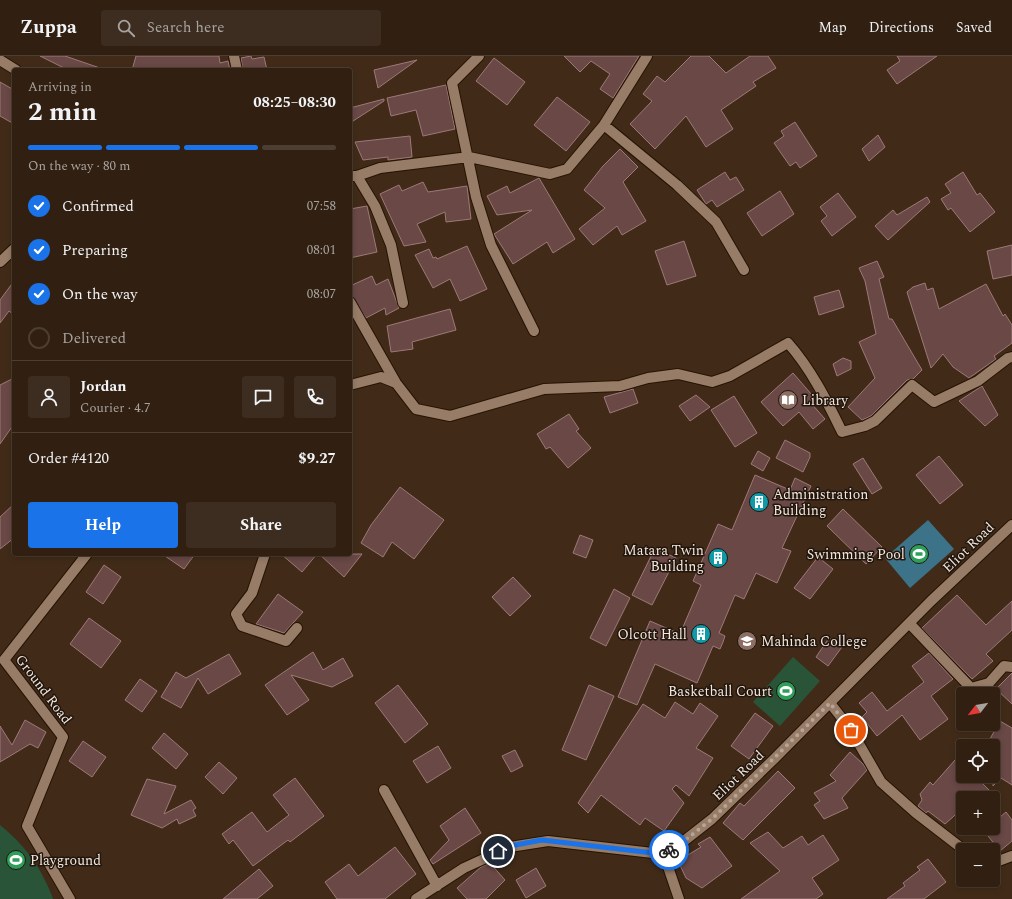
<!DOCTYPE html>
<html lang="en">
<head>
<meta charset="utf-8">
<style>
  :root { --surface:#312012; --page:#3d2d20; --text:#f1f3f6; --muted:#a8a39f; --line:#4c3e32; --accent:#1a73e8 }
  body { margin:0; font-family:Spectral,serif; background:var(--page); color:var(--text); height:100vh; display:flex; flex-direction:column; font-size:15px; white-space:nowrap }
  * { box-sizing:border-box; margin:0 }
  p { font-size:13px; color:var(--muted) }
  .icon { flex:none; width:22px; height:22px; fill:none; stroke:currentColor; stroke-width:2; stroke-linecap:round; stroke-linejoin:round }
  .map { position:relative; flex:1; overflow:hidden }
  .side { position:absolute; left:12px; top:12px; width:340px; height:488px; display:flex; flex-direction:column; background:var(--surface); border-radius:4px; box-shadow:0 2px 6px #0003,0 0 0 1px var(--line) }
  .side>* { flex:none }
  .needle { width:26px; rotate:239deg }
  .controls { position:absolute; left:956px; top:631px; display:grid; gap:8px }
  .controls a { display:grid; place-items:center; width:44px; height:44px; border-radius:4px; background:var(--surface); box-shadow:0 2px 6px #0003,0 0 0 1px var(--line); font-size:20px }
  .pin { position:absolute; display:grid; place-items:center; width:34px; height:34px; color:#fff; margin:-17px; border:2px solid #fff; border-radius:50%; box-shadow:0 1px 4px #0007 }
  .courier { position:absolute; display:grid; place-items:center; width:40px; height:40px; margin:-20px; border:3px solid #1a73e8; border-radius:50%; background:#fff; color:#222; box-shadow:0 1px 5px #0007 }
  .overview em { font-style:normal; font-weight:700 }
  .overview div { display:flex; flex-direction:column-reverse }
  .overview { display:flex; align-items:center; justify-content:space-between; height:68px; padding:0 16px }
  h1 { font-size:26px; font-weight:700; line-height:30px }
  .bar { display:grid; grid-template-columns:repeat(4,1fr); gap:6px 4px; align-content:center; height:48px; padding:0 16px }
  .bar i { height:5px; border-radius:3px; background:var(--line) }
  .bar .on { background:var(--accent) }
  .bar p { grid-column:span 4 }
  .line { display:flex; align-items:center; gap:10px; padding:0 16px; border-top:1px solid var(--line) }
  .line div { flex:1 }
  .round { display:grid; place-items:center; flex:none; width:42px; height:42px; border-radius:4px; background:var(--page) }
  ol { padding:0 16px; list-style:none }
  li { display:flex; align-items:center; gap:12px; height:44px }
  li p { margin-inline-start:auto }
  li .icon { padding:4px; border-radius:50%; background:var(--accent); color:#fff; stroke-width:4 }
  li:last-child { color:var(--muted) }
  li i { width:22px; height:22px; border:2px solid var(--line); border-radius:50% }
  .action { display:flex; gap:8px; margin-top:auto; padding:8px 16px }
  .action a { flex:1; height:46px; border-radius:4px; background:var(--accent); color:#fff; font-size:16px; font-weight:700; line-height:46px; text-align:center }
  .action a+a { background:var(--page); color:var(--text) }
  header { display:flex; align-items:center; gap:24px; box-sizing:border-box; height:56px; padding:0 20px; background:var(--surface); border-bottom:1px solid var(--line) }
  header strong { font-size:19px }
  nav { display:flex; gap:22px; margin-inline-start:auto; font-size:14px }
  .search { width:280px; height:36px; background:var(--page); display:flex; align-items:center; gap:10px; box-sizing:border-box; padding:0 14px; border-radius:4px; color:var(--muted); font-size:15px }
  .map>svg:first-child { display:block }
  .green { fill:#295438 }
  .water { fill:#3c7388 }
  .building { fill:#694846; stroke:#9d7977 }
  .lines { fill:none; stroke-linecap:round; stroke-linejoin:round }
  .minor-casing { stroke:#271302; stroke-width:12 }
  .minor { stroke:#977c67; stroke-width:10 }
  .done { stroke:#b6a596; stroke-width:4; stroke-dasharray:0 7.2 }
  .route { stroke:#1a73e8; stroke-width:5 }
  .labels { text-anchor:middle; stroke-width:3; stroke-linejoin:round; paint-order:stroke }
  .poi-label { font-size:14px; fill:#f5e6da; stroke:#20160e; text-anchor:start }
  .street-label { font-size:14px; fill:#f5e6da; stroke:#20160e }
</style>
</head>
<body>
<header>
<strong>Zuppa</strong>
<div class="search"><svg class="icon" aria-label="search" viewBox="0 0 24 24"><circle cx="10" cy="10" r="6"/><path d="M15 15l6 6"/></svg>Search here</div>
<nav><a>Map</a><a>Directions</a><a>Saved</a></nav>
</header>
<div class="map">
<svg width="1012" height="843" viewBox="0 0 1012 843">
  <rect width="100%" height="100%" fill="#412b18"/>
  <path class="green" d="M793,601L820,625L780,670L753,646Z
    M0,769C24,788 43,814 53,843H0Z"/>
  <path class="water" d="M928,464L954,493L910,532L885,502Z"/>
  <path class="building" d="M40,0H65L100,12V14H68Z
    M136,0H219L220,7L228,5L230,14H132Z
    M251,0L252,3L264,1L267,14H243L241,2Z
    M564,0H639L613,42L600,33L610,18L591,5L580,16Z
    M691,0H709L726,17L750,0H768L776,12L753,26L756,30L721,54L733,73L706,91L686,60L655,93L630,68L652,45L643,38L657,20L665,26Z
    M897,0H937L897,28L887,14L900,5Z
    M494,2L525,26L507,49L476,25Z
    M417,4L378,32L374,14Z
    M0,26L14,34V68L0,60Z
    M446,29L455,73L423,80L416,54L391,60L387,42Z
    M557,41L590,66L566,95L534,69Z
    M384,43V45L350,67V52Z
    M795,66L817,100L800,112L796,106L790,110L774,87L784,80L781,75Z
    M878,79L885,91L869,105L862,93Z
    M410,80L412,101L388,104V101L363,104L355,86Z
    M620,93L638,111L623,126L646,165L622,179L617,170L593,189L579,173L605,152L584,134L603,110Z
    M725,116L730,124L736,121L744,134L717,151L712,144L706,148L697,134Z
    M963,116L977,139L980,137L995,156L970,176L951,152L948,154L941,143L951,137L945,128Z
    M539,122L575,183L553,197L547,186L513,208L494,178L532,154L497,159L487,140L507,130L510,137Z
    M423,126L428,136L467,130L471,163L446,166L445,156L417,168L426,186L404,190L380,138L399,129L402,135Z
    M780,135L794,158L762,180L747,157Z
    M838,137L856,161L832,180L821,165L827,160L820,151Z
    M927,141L930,146L888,184L875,170L893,154L897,159Z
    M367,150L377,196L350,202V153Z
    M684,185L696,220L667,229L655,195Z
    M1012,189V219L993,223L987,195Z
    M467,190L487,233L460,245L450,223L433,232L415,199L429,193L433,202L436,201L437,203Z
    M877,205L884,221L879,223L889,263H892L922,314L913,323L907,324L871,360L862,364L848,351L875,322L859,286L876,278L865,225L859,212Z
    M372,220L376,229L388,223L399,252L386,259L385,252L366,262L352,240L350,230Z
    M14,225V259L9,255L0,267V244Z
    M925,227L927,234L933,232L939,253L986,228L1003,260L1005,258L1012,269V287L994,300L996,303L969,322L953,311L943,298L931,312L907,236L913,231Z
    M839,234L844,251L819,259L814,241Z
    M450,253L456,274L412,286L413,293L391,296L387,270Z
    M843,302L851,305V313L837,320L833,308Z
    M793,317L812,339L810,346L825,363L813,373L799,356L783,370L761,346Z
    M14,322V368L0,388V329Z
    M982,330L998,359L985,370L959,345Z
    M633,333L638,347L610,357L604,341Z
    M696,339L710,351L690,365L679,350Z
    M734,340L757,377L735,391L711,354Z
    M569,358L579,373L576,375L591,392L568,412L550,391L546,393L537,378Z
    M785,384L810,397V401L803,416L776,402Z
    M758,395L770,402L763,415L751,408Z
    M939,400L963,429L940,448L916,419Z
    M863,402L882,432L872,438L853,408Z
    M755,419L790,434L795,422L811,430L782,492L791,495L777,527L756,517L744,543L735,539L719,577L725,580L723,586L720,593L713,590L697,627L655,608L637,649L618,641L650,565L680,578L701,529L693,525L718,468L732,474Z
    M400,431L444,464L414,503L392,486L383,501L361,487L371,469Z
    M14,448V482L0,493V461Z
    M843,453L882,491L866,508L827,470Z
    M580,479L593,484L586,502L573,497Z
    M655,492L676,502L652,549L632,539Z
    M162,498H195L184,513Z
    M281,498H317L302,516Z
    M319,498H362L344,521Z
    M818,501L833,513L810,543L794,532Z
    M104,509L121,521L103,548L86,536Z
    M513,521L531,540L510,560L492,541Z
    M614,533L630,542L606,590L590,582Z
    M278,538L303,556L284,577L256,568Z
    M957,539L986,569L1012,545V574L986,598L993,605L972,623L922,572Z
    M89,562L121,585L101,612L70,588Z
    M829,582L842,591L828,610L816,601Z
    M313,596L323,614L343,602L353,620L332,631L291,619L309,644L287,659L265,629Z
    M929,597L953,623L931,640L948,663L920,684L902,659L877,680L862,661L867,656L859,647L872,636L887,655L924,626L912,610Z
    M229,598L241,618L208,638L198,622L181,652L161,641L176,616L186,622Z
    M1012,617V648L996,633Z
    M140,623L157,635L142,656L125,644Z
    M398,629L428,668L405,687L375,647Z
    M589,629L614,640L586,704L562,694Z
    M675,646L693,658L700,647L718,660L696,692L713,702L689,740L676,729L672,733L684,747L664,775L645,762L640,769L601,739L588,757L578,747L643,648L665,662Z
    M755,657L773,670L749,703L731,690Z
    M25,664L46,676L38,692L30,688L0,706V670L12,689Z
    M1000,665L1012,672V729L1001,722L993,730V690H986Z
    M164,677L188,698L176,713L152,692Z
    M83,685L106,701L92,721L69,705Z
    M438,690L451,712L427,727L413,705Z
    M515,694L523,710L511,716L502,700Z
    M963,695V720H975L989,734L980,742H963V752L945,768L928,755L926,757L918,750L922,744L920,738L930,726L933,729Z
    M850,696L863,708L867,714L842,742L848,752L824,763L814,749L820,745L814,737L836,725L830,719Z
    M219,706L237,722L223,738L205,721Z
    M778,715L795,732L743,784L723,767L740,747L744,750Z
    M295,722L324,760L290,786L288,784L253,810L233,784L229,788L222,778L252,756L267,776L289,759L273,739Z
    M147,723L176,730L164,758L191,744L196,752L193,754L196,760L179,768L177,763L162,772L131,759Z
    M465,752L481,777L433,808L430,804L449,784L440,770Z
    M1006,756L1012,764V785L1000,795L984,775L987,772H993V767Z
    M768,776L783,792L802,780L808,789L823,779L839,804L812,822L823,838L816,843H741L780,815L750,787Z
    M710,781L732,810L702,832L686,822L678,805L701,791L698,788Z
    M395,791L416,818L385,843H337L325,826L349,808L358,820Z
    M928,803L946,826L924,843H887L905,830L903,827L920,814L917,811Z
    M490,807L505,824L486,843H467L457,832L481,811Z
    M536,812L546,830L526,842L516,824Z
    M259,813L273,830L257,843H223Z"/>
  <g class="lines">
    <defs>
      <path id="minor" d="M234,0L237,14
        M479,0L452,27L476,141L491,189L534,275
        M0,4L16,14
        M604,69L677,129L716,166L744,214
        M350,120H357L380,112L469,101L550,118L567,113L604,69L647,0
        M357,120L375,150L391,189L403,247
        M0,206L14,193
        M350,246L396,327L416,353L450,360L544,333L620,330L648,322L678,318L712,326L730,320L788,287C811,313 827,345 842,376L865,370L875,365L912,329L934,346L978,325L1008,302L1012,301
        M350,329L381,321L396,327
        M265,498L252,537L236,558L242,570L286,585L297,572
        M909,567L971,632L989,627L1004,610L1012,611
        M830,647L851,674L881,726L916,757L964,794
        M384,734L437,830
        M663,796L679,843
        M993,807L1012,800
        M70,843L27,770L63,681L4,604L87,498
        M416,843L464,812L510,791L548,785L653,797L663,796L675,792L712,763L772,705L931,545L1012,469"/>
    </defs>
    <use href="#minor" class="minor-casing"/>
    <use href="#minor" class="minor"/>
  </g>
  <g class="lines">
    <path class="done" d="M669,794L675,792L712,763L830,647L851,674"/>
    <path class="route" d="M498,795L510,790L542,784L653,797L669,794"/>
  </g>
  <defs>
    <symbol id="library-disc" viewBox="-11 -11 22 22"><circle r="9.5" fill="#8d6e63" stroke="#20160e"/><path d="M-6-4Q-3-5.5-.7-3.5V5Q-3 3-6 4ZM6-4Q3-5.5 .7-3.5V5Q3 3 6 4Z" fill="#fff"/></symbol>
    <symbol id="building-disc" viewBox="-11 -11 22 22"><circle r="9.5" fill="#0f9aa8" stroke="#20160e"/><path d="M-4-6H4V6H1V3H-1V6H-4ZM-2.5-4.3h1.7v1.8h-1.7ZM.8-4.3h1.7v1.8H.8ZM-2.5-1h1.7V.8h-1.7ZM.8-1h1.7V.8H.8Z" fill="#fff"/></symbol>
    <symbol id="stadium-disc" viewBox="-11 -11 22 22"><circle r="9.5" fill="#2e9e5b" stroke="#20160e"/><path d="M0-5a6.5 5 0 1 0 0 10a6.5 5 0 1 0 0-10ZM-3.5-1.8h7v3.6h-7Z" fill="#fff"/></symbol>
    <symbol id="school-disc" viewBox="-11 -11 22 22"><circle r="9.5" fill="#8d6e63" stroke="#20160e"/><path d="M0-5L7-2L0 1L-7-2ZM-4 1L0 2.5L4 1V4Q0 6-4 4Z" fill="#fff"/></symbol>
  </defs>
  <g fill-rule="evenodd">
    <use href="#library-disc" x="777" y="333" width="22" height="22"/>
    <use href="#building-disc" x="748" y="435" width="22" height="22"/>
    <use href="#stadium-disc" x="908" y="487" width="22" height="22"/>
    <use href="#building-disc" x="707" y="491" width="22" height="22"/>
    <use href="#building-disc" x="690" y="567" width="22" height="22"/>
    <use href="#school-disc" x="736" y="574" width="22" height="22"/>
    <use href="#stadium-disc" x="775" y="624" width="22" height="22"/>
    <use href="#stadium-disc" x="5" y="793" width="22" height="22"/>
  </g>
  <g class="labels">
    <g class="poi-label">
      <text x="802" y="349">Library</text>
      <text x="773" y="443">Administration<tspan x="773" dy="16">Building</tspan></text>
      <text x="704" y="499" text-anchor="end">Matara Twin<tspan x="704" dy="16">Building</tspan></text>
      <text x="905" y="503" text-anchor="end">Swimming Pool</text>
      <text x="687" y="583" text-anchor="end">Olcott Hall</text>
      <text x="761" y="590">Mahinda College</text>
      <text x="772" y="640" text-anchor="end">Basketball Court</text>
      <text x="30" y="809">Playground</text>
    </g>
    <g class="street-label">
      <text transform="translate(968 491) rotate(-44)" y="5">Eliot Road</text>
      <text transform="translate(44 633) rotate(53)" y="5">Ground Road</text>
      <text transform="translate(738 719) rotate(-44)" y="5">Eliot Road</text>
    </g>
  </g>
</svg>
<div class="controls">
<a><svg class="needle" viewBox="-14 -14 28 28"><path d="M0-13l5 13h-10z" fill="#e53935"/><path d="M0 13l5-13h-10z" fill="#a8a39f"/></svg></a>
<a><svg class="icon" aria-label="locate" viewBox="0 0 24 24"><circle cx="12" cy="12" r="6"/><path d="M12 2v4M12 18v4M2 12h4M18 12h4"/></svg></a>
<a>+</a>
<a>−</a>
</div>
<div class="pin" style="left:851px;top:674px;background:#ea580c"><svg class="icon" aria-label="bag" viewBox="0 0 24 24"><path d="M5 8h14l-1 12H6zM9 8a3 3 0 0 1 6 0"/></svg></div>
<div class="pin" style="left:498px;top:795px;background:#1f2937"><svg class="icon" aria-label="home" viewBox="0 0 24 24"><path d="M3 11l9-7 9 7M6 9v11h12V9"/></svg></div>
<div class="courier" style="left:669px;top:794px"><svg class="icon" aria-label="bike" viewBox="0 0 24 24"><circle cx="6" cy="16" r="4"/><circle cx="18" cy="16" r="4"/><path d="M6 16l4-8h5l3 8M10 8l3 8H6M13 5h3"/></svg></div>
<section class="side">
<div class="overview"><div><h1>2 min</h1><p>Arriving in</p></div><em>08:25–08:30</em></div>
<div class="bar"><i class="on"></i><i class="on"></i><i class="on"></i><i></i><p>On the way · 80 m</p></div>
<ol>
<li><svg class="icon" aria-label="check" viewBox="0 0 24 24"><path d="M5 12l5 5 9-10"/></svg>Confirmed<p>07:58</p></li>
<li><svg class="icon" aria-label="check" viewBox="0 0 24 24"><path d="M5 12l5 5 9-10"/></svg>Preparing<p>08:01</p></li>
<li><svg class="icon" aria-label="check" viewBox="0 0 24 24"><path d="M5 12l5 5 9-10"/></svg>On the way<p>08:07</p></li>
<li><i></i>Delivered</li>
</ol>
<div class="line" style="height:72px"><a class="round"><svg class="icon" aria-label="person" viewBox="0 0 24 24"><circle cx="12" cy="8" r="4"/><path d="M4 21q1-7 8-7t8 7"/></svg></a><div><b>Jordan</b><p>Courier · 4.7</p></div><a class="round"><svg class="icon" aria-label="chat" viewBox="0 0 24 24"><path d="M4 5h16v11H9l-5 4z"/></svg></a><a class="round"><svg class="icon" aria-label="phone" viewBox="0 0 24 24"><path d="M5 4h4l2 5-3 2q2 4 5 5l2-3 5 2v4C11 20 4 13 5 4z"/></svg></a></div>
<div class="line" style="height:52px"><div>Order #4120</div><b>$9.27</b></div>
<div class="action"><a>Help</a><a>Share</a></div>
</section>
</div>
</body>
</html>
